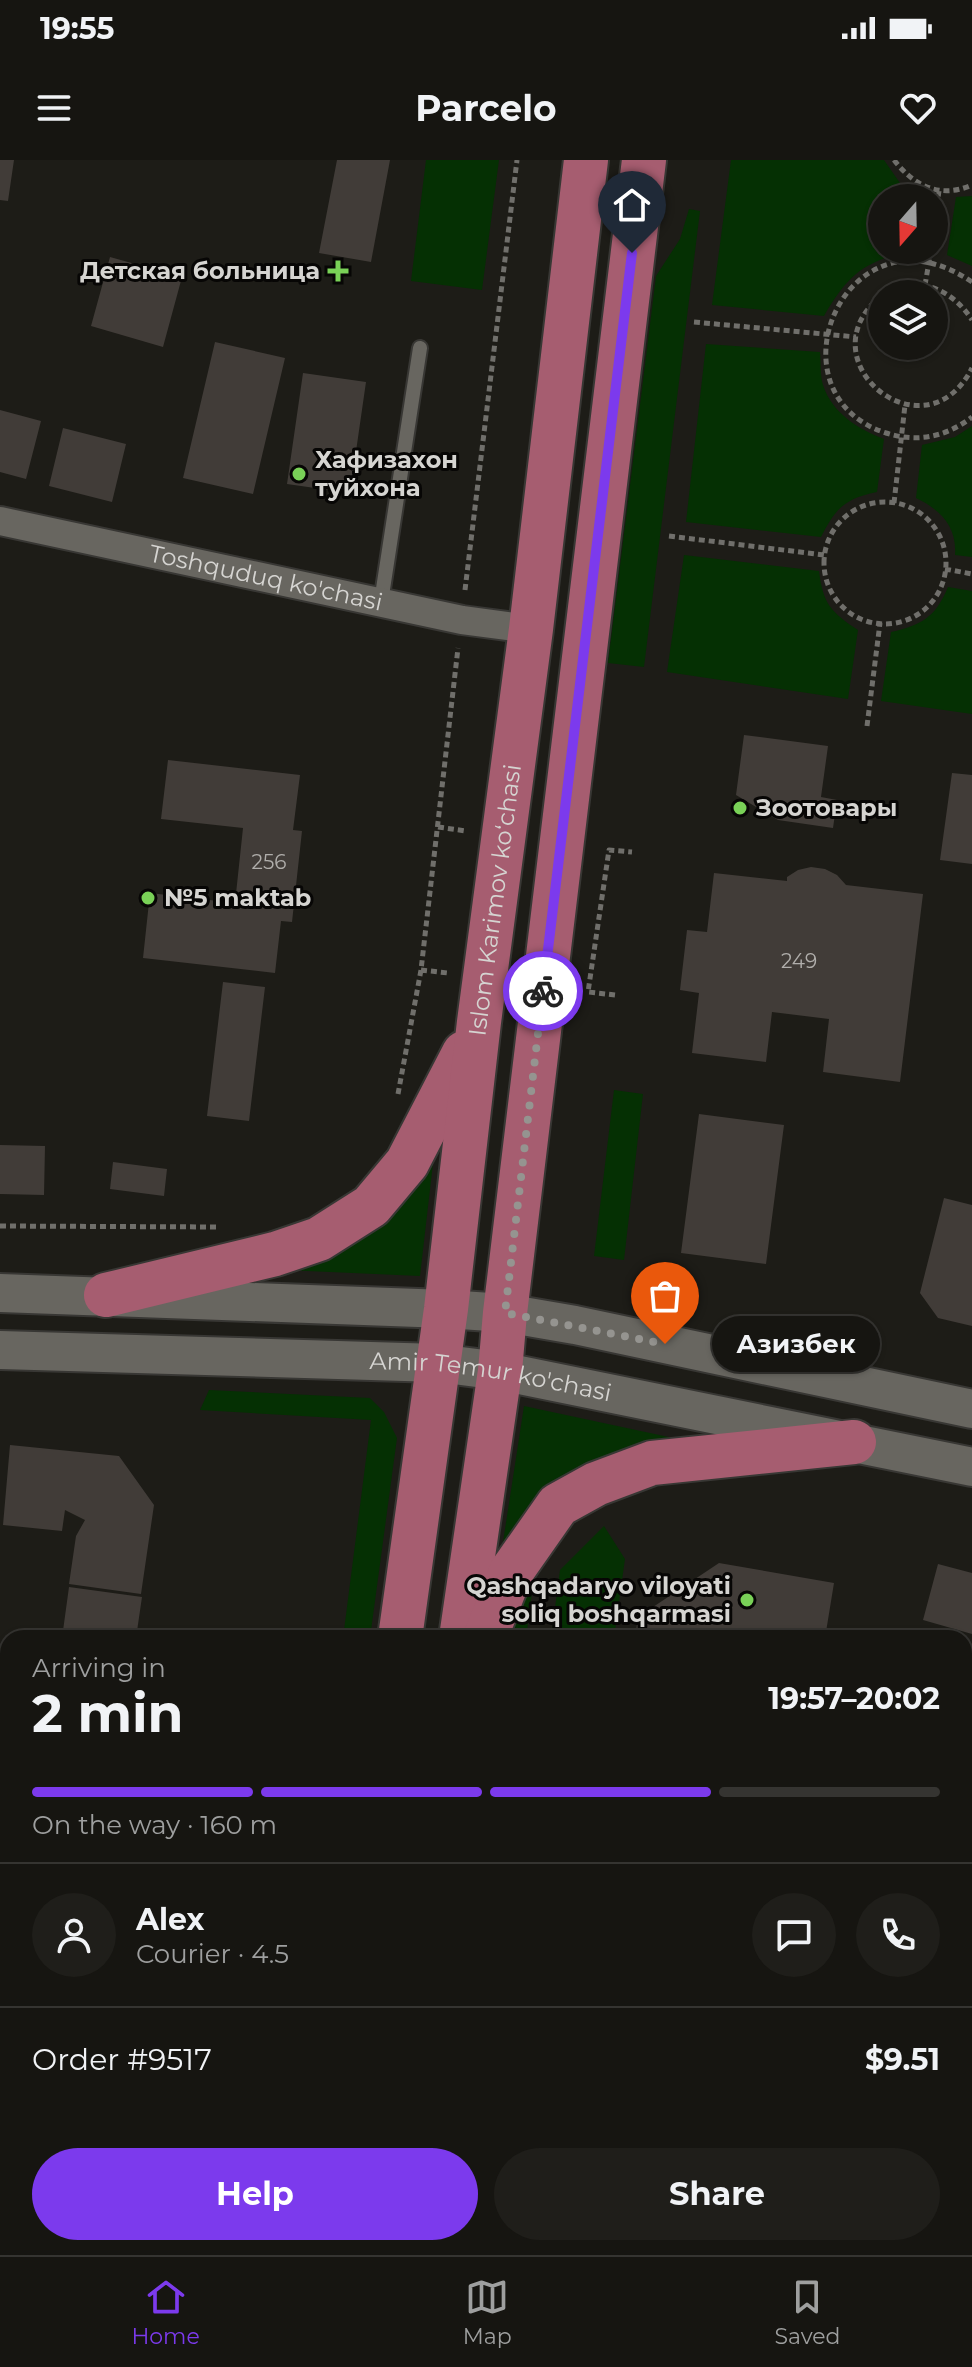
<!DOCTYPE html>
<html lang="en">
<head>
<meta charset="utf-8">
<style>
  :root { --surface:#161511; --page:#1f1e1a; --text:#f1f3f6; --muted:#9e9f9f; --line:#353431; --accent:#7c3aed }
  body { margin:0; font-family:Montserrat,sans-serif; background:var(--page); color:var(--text); height:100vh; display:flex; flex-direction:column; font-size:30px; white-space:nowrap }
  * { box-sizing:border-box; margin:0 }
  p { font-size:26px; color:var(--muted) }
  .icon { flex:none; width:44px; height:44px; fill:none; stroke:currentColor; stroke-width:2; stroke-linecap:round; stroke-linejoin:round }
  .map { position:relative; flex:1; overflow:hidden }
  .drawer { position:absolute; left:0px; top:1470px; width:972px; height:626px; display:flex; flex-direction:column; background:var(--surface); border-radius:24px 24px 0 0; box-shadow:0 2px 6px #0004,0 0 0 2px var(--line) }
  .drawer>* { flex:none }
  .needle { width:52px; rotate:200deg }
  .controls { position:absolute; left:868px; top:24px; display:grid; gap:16px }
  .controls a { display:grid; place-items:center; width:80px; height:80px; border-radius:50%; background:var(--surface); box-shadow:0 2px 6px #0004,0 0 0 2px var(--line); font-size:40px }
  .pin { position:absolute; display:grid; place-items:center; width:68px; height:68px; color:#fff; margin:-82px -34px; border-radius:50% 50% 50% 0; rotate:-45deg; box-shadow:0 0 8px #0007 }
  .pin .icon { rotate:45deg }
  .courier { position:absolute; display:grid; place-items:center; width:80px; height:80px; margin:-40px; border:6px solid #7c3aed; border-radius:50%; background:#fff; color:#222; box-shadow:0 2px 10px #0007 }
  .bubble { position:absolute; height:56px; border-radius:28px; background:var(--surface); box-shadow:0 2px 6px #0004,0 0 0 2px var(--line); font-size:26px; font-weight:700; line-height:56px; text-align:center }
  .head em { font-style:normal; font-weight:700 }
  .head div { display:flex; flex-direction:column-reverse }
  .head { display:flex; align-items:center; justify-content:space-between; height:136px; padding:0 32px }
  h1 { font-size:52px; font-weight:700; line-height:60px }
  .bar { display:grid; grid-template-columns:repeat(4,1fr); gap:12px 8px; align-content:center; height:96px; padding:0 32px }
  .bar i { height:10px; border-radius:6px; background:var(--line) }
  .bar .current { background:var(--accent) }
  .bar p { grid-column:span 4 }
  .line { display:flex; align-items:center; gap:20px; padding:0 32px; border-top:2px solid var(--line) }
  .line div { flex:1 }
  .round { display:grid; place-items:center; flex:none; width:84px; height:84px; border-radius:42px; background:var(--page) }
  .button { display:flex; gap:16px; margin-top:auto; padding:16px 32px }
  .button a { flex:1; height:92px; border-radius:48px; background:var(--accent); color:#fff; font-size:32px; font-weight:700; line-height:92px; text-align:center }
  .button a+a { background:var(--page); color:var(--text) }
  .status { display:flex; justify-content:space-between; align-items:center; height:56px; padding:0 40px; background:var(--surface); direction:ltr }
  .status svg { height:22px; fill:currentColor }
  header { display:flex; justify-content:space-between; align-items:center; height:104px; padding:0 32px; background:var(--surface); font-size:36px; font-weight:700 }
  .dock { display:flex; justify-content:space-around; align-items:center; height:112px; border-top:2px solid var(--line); background:var(--surface); font-size:22px; color:var(--muted) }
  .dock a { display:grid; justify-items:center; gap:4px }
  .dock .current { color:var(--accent) }
  .map>svg:first-child { display:block }
  .green { fill:#053003 }
  .building { fill:#413c38 }
  .lines { fill:none; stroke-linecap:round; stroke-linejoin:round }
  .lane-casing { stroke:#383734; stroke-width:18 }
  .street-casing { stroke:#383734; stroke-width:32 }
  .secondary-casing { stroke:#383734; stroke-width:42 }
  .primary-casing { stroke:#383734; stroke-width:48 }
  .path { stroke:#706f6b; stroke-width:5; stroke-dasharray:6 4; stroke-linecap:butt }
  .lane { stroke:#686660; stroke-width:14 }
  .street { stroke:#686660; stroke-width:28 }
  .secondary { stroke:#686660; stroke-width:38 }
  .primary { stroke:#a65d70; stroke-width:44 }
  .done { stroke:#959490; stroke-width:8; stroke-dasharray:0 14.4 }
  .route { stroke:#7c3aed; stroke-width:10 }
  .poi-dot { fill:#79d157; stroke:#070605; stroke-width:3 }
  .labels { text-anchor:middle; stroke-width:6; stroke-linejoin:round; paint-order:stroke }
  .number-label { font-size:20px; fill:#b0aeab }
  .poi-label { font-size:24px; font-weight:bold; fill:#d5d4d1; stroke:#070605; text-anchor:start }
  .street-label { font-size:24px; fill:#d5d4d1; stroke:#070605 }
</style>
</head>
<body>
<div class="status"><b>19:55</b><svg viewBox="0 0 49 12"><path d="M0 12V9h3v3zM5 12V6h3v6zM10 12V3h3v9zM15 12V0h3v12zM26 1h20v11H26zM47 4h2v5h-2z"/></svg></div>
<header><svg class="icon" aria-label="menu" viewBox="0 0 24 24"><path d="M4 6h16M4 12h16M4 18h16"/></svg>Parcelo<svg class="icon" aria-label="heart" viewBox="0 0 24 24"><path d="M12 20l-8-8c-3-5 5-10 8-4 3-6 11-1 8 4z"/></svg></header>
<div class="map">
<svg width="972" height="2095" viewBox="0 0 972 2095">
  <rect width="100%" height="100%" fill="#1d1c17"/>
  <path class="green" d="M426,0H499L482,130L411,121Z
    M731,0H884L900,23L921,35V38H882V90H912C864,102 849,113 824,156L712,145Z
    M972,36V106L947,95L956,37Z
    M689,49L700,51L644,507L608,503L656,116L680,79Z
    M706,184L820,192C821,202 820,215 823,225C832,253 858,269 884,279L877,332C844,339 836,348 821,377L686,362Z
    M972,266V397L955,395C957,367 941,350 916,338L922,285L955,277Z
    M684,395L819,411C823,444 831,452 858,470L848,539L667,512Z
    M948,427L972,431V554L881,541L891,472C923,465 936,456 948,427Z
    M614,930L643,934L624,1100L594,1096Z
    M435,986L420,1116L285,1110Z
    M209,1230L370,1238L384,1252L397,1278L370,1478H343L371,1260L200,1250Z
    M524,1246L692,1282L499,1408Z
    M604,1366L625,1399L614,1478H551L560,1410Z
    M534,1417L526,1478H507L514,1452Z
    M128,2088H210L208,2095H143Z"/>
  <path class="building" d="M0,0H14L8,41L0,40Z
    M337,0H390L371,102L319,93Z
    M110,97L182,117L163,187L91,166Z
    M215,182L285,198L253,334L183,318Z
    M303,213L366,222L350,333L287,324Z
    M0,250L41,261L26,319L0,312Z
    M63,268L126,284L112,342L49,326Z
    M744,575L828,586L821,637L837,640L833,668L778,660L736,635Z
    M168,600L300,615L293,670L302,671L292,762L281,761L275,813L143,798L150,733L235,743L243,668L161,659Z
    M952,613L972,615V704L940,700Z
    M811,707L825,709L837,715L846,725L923,734L900,922L823,912L829,859L772,852L766,902L692,893L699,833L680,830L687,770L707,772L714,713L787,721V717L798,710Z
    M223,822L265,827L249,961L207,956Z
    M699,954L784,965L766,1104L681,1093Z
    M0,985L45,986L44,1035L0,1034Z
    M113,1002L167,1009L164,1036L110,1029Z
    M944,1038L972,1045V1166L938,1158L920,1133Z
    M10,1285L119,1296L154,1345L141,1434L69,1424L76,1376L85,1360L65,1350L62,1371L3,1365Z
    M719,1403L834,1423L825,1478H793L735,1468L721,1478H635L638,1457Z
    M938,1404L972,1413V1474L923,1460Z
    M69,1427L142,1437L136,1478H62Z
    M0,1970L8,1972V2088H71L63,2095H0Z
    M669,2088H819L818,2095H668Z
    M847,2088H916L915,2095H846Z"/>
  <g class="lines">
    <defs>
      <path id="lane" d="M381,442L420,188"/>
      <g id="street">
        <path id="s1" d="M0,361L462,460L531,469"/>
      </g>
      <g id="secondary">
        <path d="M0,1133L446,1149L505,1153L575,1165L972,1249"/>
        <path id="s2" d="M0,1190L438,1203L500,1211L972,1307"/>
      </g>
      <g id="primary">
        <path d="M106,1135L275,1094L319,1079L371,1046L407,1003L464,893"/>
        <path id="s3" d="M400,1478L446,1149L479,862L531,469L586,0"/>
        <path d="M461,1478L500,1211L505,1153L644,0"/>
        <path d="M485,1478L511,1412L558,1345L596,1324L652,1303L854,1282"/>
        <path d="M271,2095L273,2088"/>
        <path d="M333,2095L335,2088"/>
      </g>
    </defs>
    <use href="#lane" class="lane-casing"/>
    <use href="#street" class="street-casing"/>
    <use href="#secondary" class="secondary-casing"/>
    <use href="#primary" class="primary-casing"/>
    <path class="path" d="M894,0C914,26 940,39 972,25
      M934,66L939,31
      M972,122C847,37 763,233 886,273C917,283 946,277 972,257
      M925,125L931,90
      M884,134C917,113 953,130 972,160
      M882,135C801,200 925,301 972,208
      M694,162L856,177
      M824 403a61 61 0 1 1 122 0a61 61 0 1 1-122 0Z
      M894,343L905,245
      M669,376L824,395
      M945,409L972,414
      M465,430L517,0
      M867,566L880,463
      M438,667L466,671
      M421,810L448,813
      M615,835L588,832L609,690L632,692
      M398,934L421,810L458,488
      M0,1066L219,1067
      M86,2095L88,2088"/>
    <use href="#lane" class="lane"/>
    <use href="#street" class="street"/>
    <use href="#secondary" class="secondary"/>
    <use href="#primary" class="primary"/>
  </g>
  <g class="lines">
    <path class="done" d="M543,831L505,1153L665,1184"/>
    <path class="route" d="M543,831L632,93"/>
  </g>
  <g class="poi-dot">
    <path d="M334 99h8v8h8v8h-8v8h-8v-8h-8v-8h8z"/>
    <circle cx="299" cy="314" r="8"/>
    <circle cx="740" cy="648" r="8"/>
    <circle cx="148" cy="738" r="8"/>
    <circle cx="747" cy="1440" r="8"/>
  </g>
  <g class="labels">
    <g class="number-label">
      <text x="269" y="709">256</text>
      <text x="799" y="808">249</text>
    </g>
    <g class="poi-label">
      <text x="320" y="119" text-anchor="end">Детская больница</text>
      <text x="315" y="308">Хафизахон<tspan x="315" dy="28">туйхона</tspan></text>
      <text x="756" y="656">Зоотовары</text>
      <text x="164" y="746">№5 maktab</text>
      <text x="731" y="1434" text-anchor="end">Qashqadaryo viloyati<tspan x="731" dy="28">soliq boshqarmasi</tspan></text>
    </g>
    <g class="street-label">
      <text dy="8" stroke="none"><textPath href="#s1" startOffset="272">Toshquduq ko'chasi</textPath></text>
      <text dy="8" stroke="none"><textPath href="#s3" startOffset="744">Islom Karimov ko‘chasi</textPath></text>
      <text dy="8" stroke="none"><textPath href="#s2" startOffset="492">Amir Temur ko'chasi</textPath></text>
    </g>
  </g>
</svg>
<div class="controls">
<a><svg class="needle" viewBox="-14 -14 28 28"><path d="M0-13l5 13h-10z" fill="#e53935"/><path d="M0 13l5-13h-10z" fill="#9e9f9f"/></svg></a>
<a><svg class="icon" aria-label="layers" viewBox="0 0 24 24"><path d="M12 4l9 5-9 5-9-5zM3 14l9 5 9-5"/></svg></a>
</div>
<div class="pin" style="left:665px;top:1184px;background:#ea580c"><svg class="icon" aria-label="bag" viewBox="0 0 24 24"><path d="M5 8h14l-1 12H6zM9 8a3 3 0 0 1 6 0"/></svg></div>
<div class="pin" style="left:632px;top:93px;background:#1f2937"><svg class="icon" aria-label="home" viewBox="0 0 24 24"><path d="M3 11l9-7 9 7M6 9v11h12V9"/></svg></div>
<div class="courier" style="left:543px;top:831px"><svg class="icon" aria-label="bike" viewBox="0 0 24 24"><circle cx="6" cy="16" r="4"/><circle cx="18" cy="16" r="4"/><path d="M6 16l4-8h5l3 8M10 8l3 8H6M13 5h3"/></svg></div>
<div class="bubble" style="left:712px;top:1156px;width:168px">Азизбек</div>
<section class="drawer">
<div class="head"><div><h1>2 min</h1><p>Arriving in</p></div><em>19:57–20:02</em></div>
<div class="bar"><i class="current"></i><i class="current"></i><i class="current"></i><i></i><p>On the way · 160 m</p></div>
<div class="line" style="height:144px"><a class="round"><svg class="icon" aria-label="person" viewBox="0 0 24 24"><circle cx="12" cy="8" r="4"/><path d="M4 21q1-7 8-7t8 7"/></svg></a><div><b>Alex</b><p>Courier · 4.5</p></div><a class="round"><svg class="icon" aria-label="chat" viewBox="0 0 24 24"><path d="M4 5h16v11H9l-5 4z"/></svg></a><a class="round"><svg class="icon" aria-label="phone" viewBox="0 0 24 24"><path d="M5 4h4l2 5-3 2q2 4 5 5l2-3 5 2v4C11 20 4 13 5 4z"/></svg></a></div>
<div class="line" style="height:104px"><div>Order #9517</div><b>$9.51</b></div>
<div class="button"><a>Help</a><a>Share</a></div>
</section>
</div>
<nav class="dock">
<a class="current"><svg class="icon" aria-label="home" viewBox="0 0 24 24"><path d="M3 11l9-7 9 7M6 9v11h12V9"/></svg>Home</a>
<a><svg class="icon" aria-label="map" viewBox="0 0 24 24"><path d="M3 6l6-2 6 2 6-2v14l-6 2-6-2-6 2zM9 4v14M15 6v14"/></svg>Map</a>
<a><svg class="icon" aria-label="saved" viewBox="0 0 24 24"><path d="M7 4h10v16l-5-4-5 4z"/></svg>Saved</a>
</nav>
</body>
</html>
